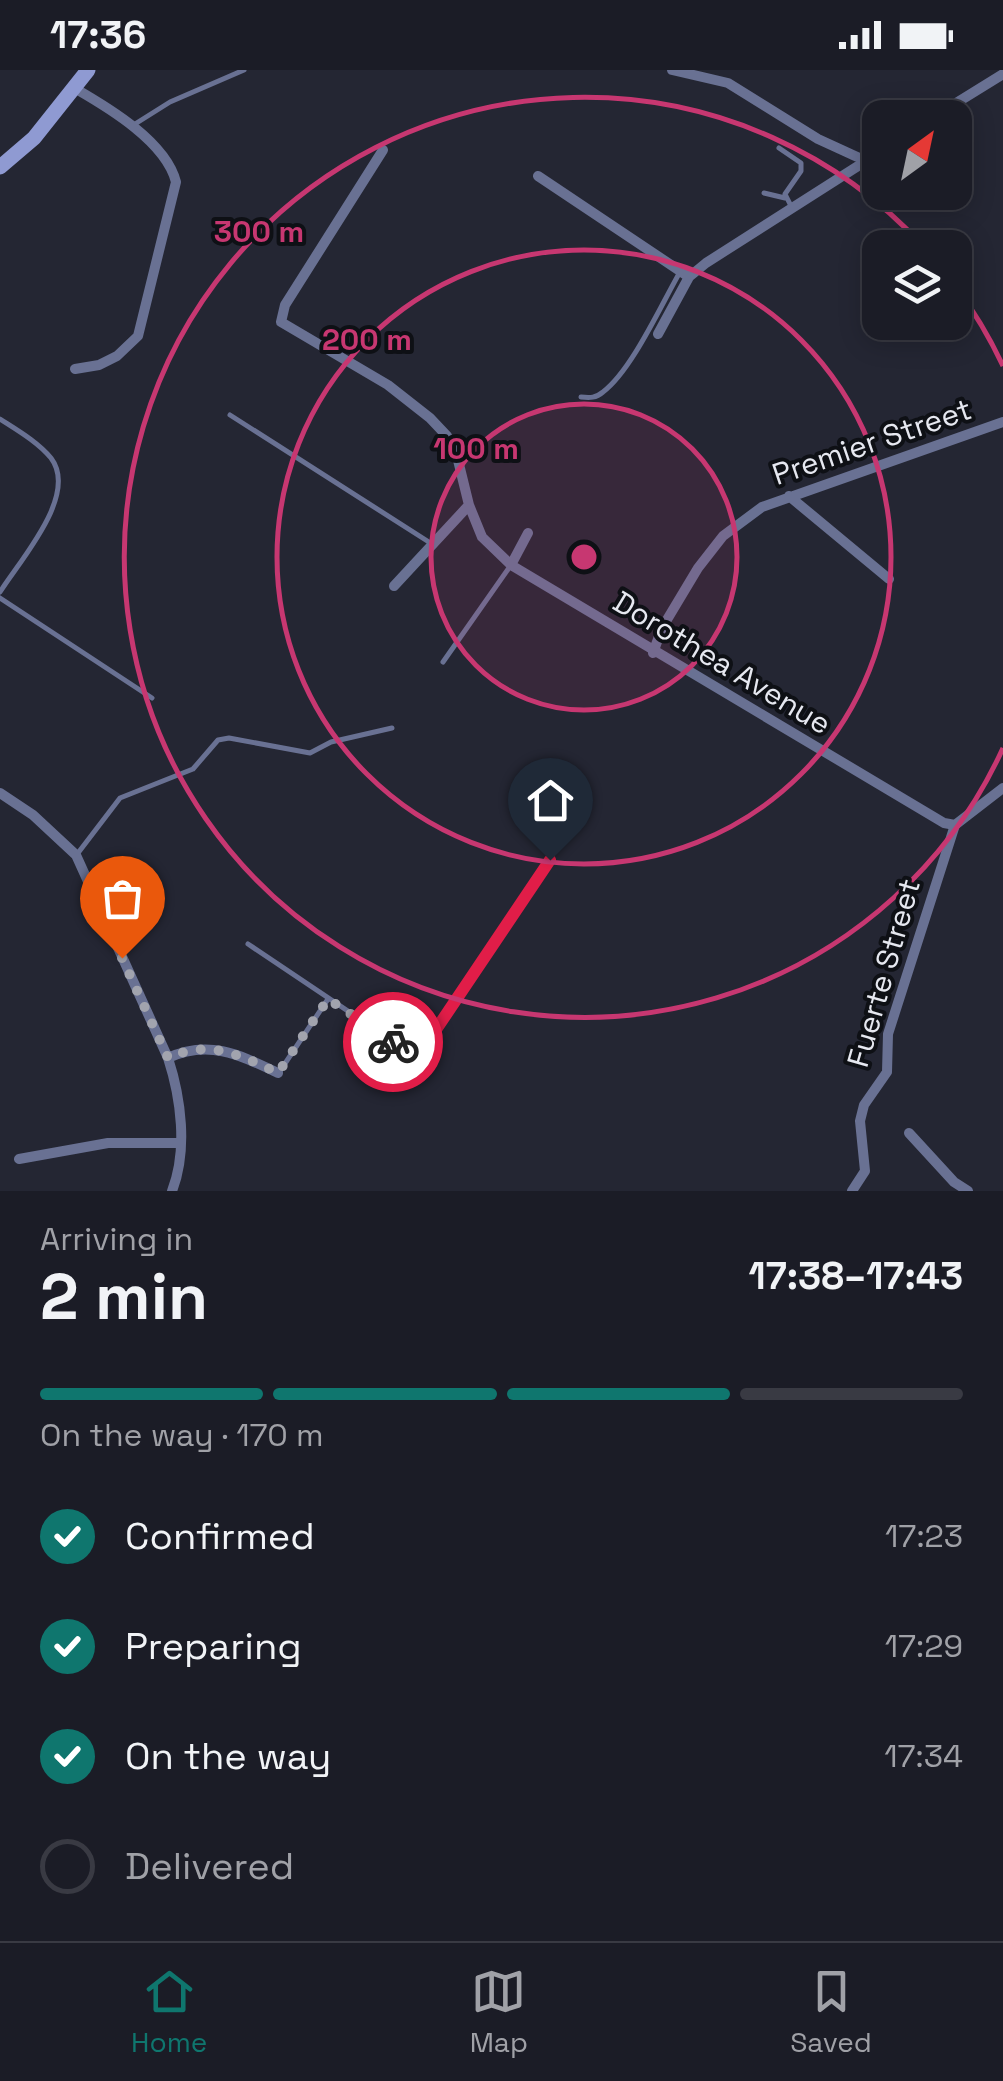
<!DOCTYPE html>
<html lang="en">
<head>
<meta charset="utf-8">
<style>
  :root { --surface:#1b1c26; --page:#24252e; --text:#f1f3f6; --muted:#a0a1a7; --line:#393a43; --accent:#0f766e }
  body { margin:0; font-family:"Space Grotesk",sans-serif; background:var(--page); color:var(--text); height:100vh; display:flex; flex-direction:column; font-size:38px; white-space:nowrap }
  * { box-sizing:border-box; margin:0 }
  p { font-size:32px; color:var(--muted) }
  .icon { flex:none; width:55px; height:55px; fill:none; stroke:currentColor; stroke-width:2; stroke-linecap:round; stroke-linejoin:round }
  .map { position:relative; height:1121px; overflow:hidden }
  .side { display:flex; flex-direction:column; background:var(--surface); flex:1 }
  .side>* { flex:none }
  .needle { width:65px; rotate:33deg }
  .tools { position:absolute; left:862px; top:30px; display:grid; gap:20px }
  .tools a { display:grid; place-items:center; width:110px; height:110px; border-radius:20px; background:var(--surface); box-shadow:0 5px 25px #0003,0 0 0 2px var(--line); font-size:50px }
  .pin { position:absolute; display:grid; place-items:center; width:85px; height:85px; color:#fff; margin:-102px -42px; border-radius:50% 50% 50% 0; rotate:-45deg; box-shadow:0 0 10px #0007 }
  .pin .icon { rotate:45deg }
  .courier { position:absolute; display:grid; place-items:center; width:100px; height:100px; margin:-50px; border:8px solid #e11d48; border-radius:50%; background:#fff; color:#222; box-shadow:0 2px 12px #0007 }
  .overview em { font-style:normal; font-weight:700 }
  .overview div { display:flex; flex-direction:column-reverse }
  .overview { display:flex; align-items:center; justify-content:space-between; height:170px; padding:0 40px }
  h1 { font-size:65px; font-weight:700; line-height:75px }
  .bar { display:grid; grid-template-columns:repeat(4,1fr); gap:15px 10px; align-content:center; height:120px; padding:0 40px }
  .bar i { height:12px; border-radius:8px; background:var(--line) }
  .bar .active { background:var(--accent) }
  .bar p { grid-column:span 4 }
  ol { padding:0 40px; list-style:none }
  li { display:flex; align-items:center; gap:30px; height:110px }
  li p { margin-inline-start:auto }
  li .icon { padding:10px; border-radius:50%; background:var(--accent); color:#fff; stroke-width:4 }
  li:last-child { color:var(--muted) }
  li i { width:55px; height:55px; border:5px solid var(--line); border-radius:50% }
  .status { display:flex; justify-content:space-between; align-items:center; height:70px; padding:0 50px; background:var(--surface); direction:ltr }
  .status svg { height:28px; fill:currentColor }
  .menu { display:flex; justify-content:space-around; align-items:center; height:140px; border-top:2px solid var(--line); background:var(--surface); font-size:28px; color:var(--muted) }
  .menu a { display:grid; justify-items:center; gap:5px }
  .menu .active { color:var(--accent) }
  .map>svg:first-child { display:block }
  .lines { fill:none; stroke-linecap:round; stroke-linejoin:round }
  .lane { stroke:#697193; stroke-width:5 }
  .street { stroke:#697193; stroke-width:10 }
  .secondary { stroke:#8f9ad2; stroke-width:15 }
  .done { stroke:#a2a4ae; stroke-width:10; stroke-dasharray:0 18 }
  .route { stroke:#e11d48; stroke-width:12 }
  .ring { fill:none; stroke:#c73771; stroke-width:5 }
  .labels { text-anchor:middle; stroke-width:8; stroke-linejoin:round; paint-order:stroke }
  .street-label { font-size:30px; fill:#e6e8f0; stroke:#0e1015 }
  .centre { fill:#c73771; stroke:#0e1015; stroke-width:5 }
  .ring-label { font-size:30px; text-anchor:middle; font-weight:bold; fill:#c73771; stroke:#0e1015; stroke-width:8; stroke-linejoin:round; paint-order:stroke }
</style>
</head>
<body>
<div class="status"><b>17:36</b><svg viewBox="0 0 49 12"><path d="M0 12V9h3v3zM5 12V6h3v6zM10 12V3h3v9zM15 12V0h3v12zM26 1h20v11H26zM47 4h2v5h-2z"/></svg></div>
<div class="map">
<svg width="1003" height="1121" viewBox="0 0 1003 1121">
  <rect width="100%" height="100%" fill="#242633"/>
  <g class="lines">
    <path class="lane" d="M135,54L170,32L244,0
      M779,78L801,93V101L785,124L792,138
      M764,123L785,128
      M581,327C590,328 596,328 603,322C632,300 661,235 680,202
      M230,345L432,474
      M0,349C17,360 38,372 51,388C79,425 20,490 0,522
      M0,528L152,628
      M443,592L511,495
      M78,783L120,728L193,699L218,670L229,668L310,683L331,672L392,658
      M248,874L400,976L418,978L435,961L550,790
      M280,1001L328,929"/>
    <path class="street" d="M672,0L728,13L818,69L866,91
      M932,48L1003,4
      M383,80L285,235L281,252L388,315L430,348L447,366L456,382L469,435L482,467L511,495L944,753L955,755
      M538,106L689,207
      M658,264L689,207L706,193L880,82
      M75,299L99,295L117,286L138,266L176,112C166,72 109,38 76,19
      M789,426L889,509
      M511,495L528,463
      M394,516L469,435
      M653,583L662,558L698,498L723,466L762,437L1003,352
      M0,723L33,745L76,785L168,988C181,1028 188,1080 172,1121
      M168,988C209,969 240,985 278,1003
      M909,1063L954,1112L968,1121
      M19,1089L108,1073H179
      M852,1121L865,1101L860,1051L864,1035L887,1002L888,964L955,755L1003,718"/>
    <path class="secondary" d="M0,97L34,68L88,0"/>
  </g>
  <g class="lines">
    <path class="done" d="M122,888L168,988C209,969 240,985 278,1003L328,929L393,972"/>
    <path class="route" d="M393,972C407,981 416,980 429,970L550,790"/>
  </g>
  <circle cx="584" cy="487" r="153" fill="#c73771" fill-opacity=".12"/>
  <g class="ring">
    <circle cx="584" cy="487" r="153"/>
    <circle cx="584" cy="487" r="307"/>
    <path d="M1003 678A460 460 0 1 1 923 176M956 217A460 460 0 0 1 1003 296"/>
  </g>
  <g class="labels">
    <g class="street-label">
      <text transform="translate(872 372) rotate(-19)" y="10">Premier Street</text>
      <text transform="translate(722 593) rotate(31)" y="10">Dorothea Avenue</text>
      <text transform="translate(884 903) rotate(-74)" y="10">Fuerte Street</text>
    </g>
  </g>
  <circle cx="584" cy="487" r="15" class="centre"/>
  <g class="ring-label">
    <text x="259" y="172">300 m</text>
    <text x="367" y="280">200 m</text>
    <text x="476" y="389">100 m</text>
  </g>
</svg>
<div class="tools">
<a><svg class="needle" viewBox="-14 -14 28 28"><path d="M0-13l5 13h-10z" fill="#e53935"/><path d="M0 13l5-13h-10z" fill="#a0a1a7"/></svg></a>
<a><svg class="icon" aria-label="layers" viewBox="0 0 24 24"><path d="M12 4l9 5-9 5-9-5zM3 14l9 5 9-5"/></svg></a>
</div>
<div class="pin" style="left:122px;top:888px;background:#ea580c"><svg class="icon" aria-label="bag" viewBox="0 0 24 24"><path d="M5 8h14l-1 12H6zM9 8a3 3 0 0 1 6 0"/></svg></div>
<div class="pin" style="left:550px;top:790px;background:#1f2937"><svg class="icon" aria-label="home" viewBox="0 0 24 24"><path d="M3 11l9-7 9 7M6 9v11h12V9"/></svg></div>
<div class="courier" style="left:393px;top:972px"><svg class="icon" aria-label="bike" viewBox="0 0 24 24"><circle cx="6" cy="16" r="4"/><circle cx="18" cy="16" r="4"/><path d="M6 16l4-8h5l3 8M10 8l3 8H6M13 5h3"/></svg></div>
</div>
<section class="side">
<div class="overview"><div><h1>2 min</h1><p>Arriving in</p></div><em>17:38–17:43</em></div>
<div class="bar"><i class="active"></i><i class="active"></i><i class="active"></i><i></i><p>On the way · 170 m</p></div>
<ol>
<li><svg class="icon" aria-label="check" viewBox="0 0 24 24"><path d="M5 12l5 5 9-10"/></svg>Confirmed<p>17:23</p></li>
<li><svg class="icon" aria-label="check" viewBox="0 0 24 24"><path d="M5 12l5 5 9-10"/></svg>Preparing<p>17:29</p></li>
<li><svg class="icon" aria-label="check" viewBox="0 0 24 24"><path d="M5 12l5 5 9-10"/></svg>On the way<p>17:34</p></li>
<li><i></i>Delivered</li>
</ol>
</section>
<nav class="menu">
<a class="active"><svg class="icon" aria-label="home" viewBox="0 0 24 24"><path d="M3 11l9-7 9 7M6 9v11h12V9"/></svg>Home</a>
<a><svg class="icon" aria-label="map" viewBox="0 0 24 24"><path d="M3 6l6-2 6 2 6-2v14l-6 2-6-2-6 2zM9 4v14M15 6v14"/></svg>Map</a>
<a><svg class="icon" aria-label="saved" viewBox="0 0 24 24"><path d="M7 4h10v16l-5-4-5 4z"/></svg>Saved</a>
</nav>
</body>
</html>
